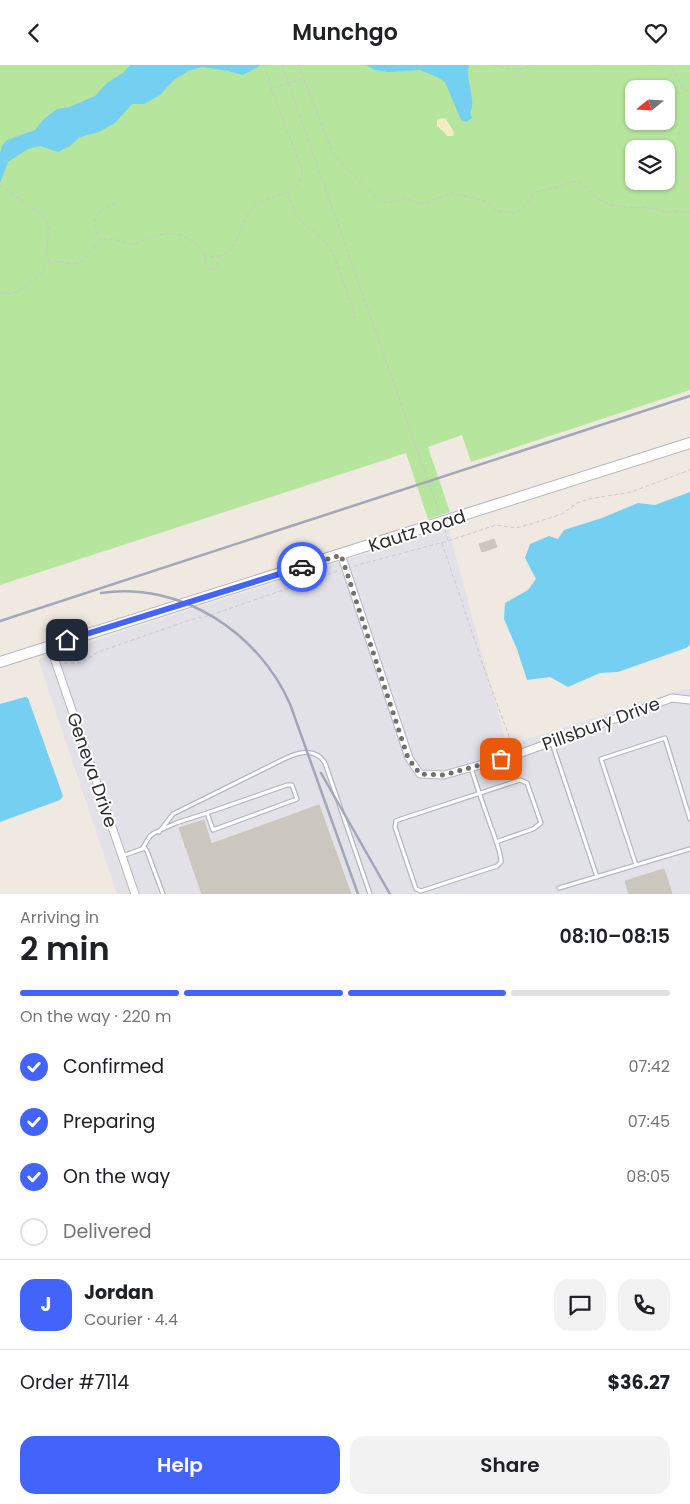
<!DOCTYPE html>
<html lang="en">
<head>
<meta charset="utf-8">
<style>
  :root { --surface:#fff; --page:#f2f2f2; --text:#202124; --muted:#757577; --line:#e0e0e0; --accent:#4264fb }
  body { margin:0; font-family:Poppins,sans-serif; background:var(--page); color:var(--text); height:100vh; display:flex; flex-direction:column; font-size:19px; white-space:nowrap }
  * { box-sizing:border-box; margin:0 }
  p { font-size:16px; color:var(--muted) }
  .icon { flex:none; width:28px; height:28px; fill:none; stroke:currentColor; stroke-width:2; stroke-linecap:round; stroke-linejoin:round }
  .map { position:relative; height:829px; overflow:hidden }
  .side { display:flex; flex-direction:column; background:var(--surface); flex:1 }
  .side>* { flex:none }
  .needle { width:32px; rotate:252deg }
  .fabs { position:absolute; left:625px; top:15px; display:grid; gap:10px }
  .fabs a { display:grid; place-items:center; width:50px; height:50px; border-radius:10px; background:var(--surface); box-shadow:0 1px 4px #0004; font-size:25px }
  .pin { position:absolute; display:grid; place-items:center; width:42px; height:42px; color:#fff; margin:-21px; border-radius:10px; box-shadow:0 2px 8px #0006 }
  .courier { position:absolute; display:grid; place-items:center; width:50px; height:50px; margin:-25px; border:4px solid #4264fb; border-radius:50%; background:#fff; color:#222; box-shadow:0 1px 6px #0007 }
  .summary em { font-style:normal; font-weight:600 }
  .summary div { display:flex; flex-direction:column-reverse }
  .summary { display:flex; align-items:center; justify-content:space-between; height:85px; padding:0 20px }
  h1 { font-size:32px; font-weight:600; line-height:38px }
  .bar { display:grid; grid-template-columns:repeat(4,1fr); gap:8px 5px; align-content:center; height:60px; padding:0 20px }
  .bar i { height:6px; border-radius:4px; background:var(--line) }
  .bar .current { background:var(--accent) }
  .bar p { grid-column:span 4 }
  .line { display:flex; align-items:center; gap:12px; padding:0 20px; border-top:1px solid var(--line) }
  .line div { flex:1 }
  .round { display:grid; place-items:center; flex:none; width:52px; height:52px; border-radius:15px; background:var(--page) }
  ol { padding:0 20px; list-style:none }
  li { display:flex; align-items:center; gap:15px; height:55px }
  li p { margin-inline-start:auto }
  li .icon { padding:5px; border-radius:50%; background:var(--accent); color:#fff; stroke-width:4 }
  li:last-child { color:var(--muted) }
  li i { width:28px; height:28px; border:2px solid var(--line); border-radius:50% }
  .cta { display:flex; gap:10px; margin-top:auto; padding:10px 20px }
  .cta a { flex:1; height:58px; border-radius:15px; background:var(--accent); color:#fff; font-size:20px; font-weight:600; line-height:58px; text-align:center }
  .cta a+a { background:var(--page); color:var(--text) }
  header { display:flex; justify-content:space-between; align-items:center; height:65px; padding:0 20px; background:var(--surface); font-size:22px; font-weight:600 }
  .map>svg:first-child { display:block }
  .industrial { fill:#e3e1e8 }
  .green { fill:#b6e59e; fill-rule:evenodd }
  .sand { fill:#f3ecc5 }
  .water { fill:#75cff0 }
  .building { fill:#cbc7bf; stroke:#cbc5ba }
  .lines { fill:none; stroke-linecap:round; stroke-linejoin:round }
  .lane-casing { stroke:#b4b7c1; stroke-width:5.5 }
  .street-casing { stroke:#b4b7c1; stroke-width:9 }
  .secondary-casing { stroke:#b4b7c1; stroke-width:12 }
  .path { stroke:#c9c9c9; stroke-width:1; stroke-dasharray:4 2.5; stroke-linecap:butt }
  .lane { stroke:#fff; stroke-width:3 }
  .street { stroke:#fff; stroke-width:7 }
  .secondary { stroke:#fff; stroke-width:10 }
  .rail { stroke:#a3a6b8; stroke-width:2.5 }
  .done { stroke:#726f6d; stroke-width:5; stroke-dasharray:0 9 }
  .route { stroke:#4264fb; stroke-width:6 }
  .labels { text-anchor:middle; stroke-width:4; stroke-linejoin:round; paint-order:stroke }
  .street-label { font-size:18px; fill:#2e2e2e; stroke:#fff }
</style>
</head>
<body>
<header><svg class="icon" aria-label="back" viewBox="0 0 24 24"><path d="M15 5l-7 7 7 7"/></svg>Munchgo<svg class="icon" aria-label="heart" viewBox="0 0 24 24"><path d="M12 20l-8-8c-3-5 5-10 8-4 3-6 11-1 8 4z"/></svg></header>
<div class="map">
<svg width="690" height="829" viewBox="0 0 690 829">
  <rect width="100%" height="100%" fill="#efe9e1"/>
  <path class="industrial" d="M448,462L507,681L683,624H690V829H117L38,594Z"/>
  <path class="green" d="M0,0H690V325L471,397L462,370L428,382L450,447L428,454L406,388L0,520ZM634,24H666V56H634ZM634,84H666V116H634Z"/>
  <path class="sand" d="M443,53L446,54L454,67L453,71H447L444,67L437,61V55Z"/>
  <path class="water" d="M130,0H260V1L243,10L228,6L202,2L188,6L174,15L160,30L144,39H132L115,58L99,67L80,72L70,81L58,87L40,81L28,84L8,97L0,118V88L2,81L7,75L35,65L44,54L57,44L69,42L95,31L107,18L123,8Z
    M366,0H469C465,15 477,37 470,47L472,53L466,57L461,55L445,17L437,12L420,5L388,7L375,5Z
    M690,427V580L686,583L618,607L600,608L568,622L550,612L527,615L517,584L504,554L505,538L528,525L536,514L525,493L530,479L549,471L558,474L564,465L602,453L638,438L655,440Z
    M25,632L28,633L63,731L60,735L0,757V639Z"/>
  <path class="building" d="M494,474L497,482L482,487L479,479Z
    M319,740L351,829H202L179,763L204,755L211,779Z
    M664,804L672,829H629L625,816Z"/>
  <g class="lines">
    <defs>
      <path id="lane" d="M552,678L597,812
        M471,703C478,724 485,746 493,767C496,777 501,787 501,797L497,801L421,826L416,824L395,762L396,756L401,754L520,715L527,718L541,758L533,764L496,777
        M159,767L173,749L286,693C299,687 316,683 325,698L370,829
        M142,784L150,771L154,768L176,758L207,748L213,765L297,734L292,720H287L207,748
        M122,791L142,784L145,783L147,786L163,829
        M636,800L601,694L665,673L690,754
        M559,823L690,784"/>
      <path id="street" d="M341,489L409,693L420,709L444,710L516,690L672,633L690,635
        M50,581L135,829"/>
      <path id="secondary" d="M0,597L690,378"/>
    </defs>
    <use href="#lane" class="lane-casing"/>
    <use href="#street" class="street-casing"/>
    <use href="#secondary" class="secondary-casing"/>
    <path class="path" d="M265,0L271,23L304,14L332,86L339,96L381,137L389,138L403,133L420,138H426L451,128L485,136L498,146L513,148L519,146L524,142L536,127L562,121L572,116C587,118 594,134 608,139C621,143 634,142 647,143C654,143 660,146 667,147C675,147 682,145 690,148
      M282,0L439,447
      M298,0L304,13
      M494,0C505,6 522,5 534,0
      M597,0H599
      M645,0H659
      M666,0L673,4L683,24L690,27
      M0,120L45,152C53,166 43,183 49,198
      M288,128L295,147L302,157L324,175L332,186L354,246V254
      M101,175C87,155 97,143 118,138
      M204,189L205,198L210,205L215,204L220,191
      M0,228C17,232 31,218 43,206C45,203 47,200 51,198C59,194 68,201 77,198C89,194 92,181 103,175C113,171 123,179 133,179C140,178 148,173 155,171C171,165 184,169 197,180C201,184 203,188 208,191C242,195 236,158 254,142C267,130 305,129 302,105L271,23
      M445,465L448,476
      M442,478L486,609L513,682
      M354,501L448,476L496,460L516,463L531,459L562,449L577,438L589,434L631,427L690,405
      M64,598H81L98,587L190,555L211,550L338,506"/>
    <use href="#lane" class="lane"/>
    <use href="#street" class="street"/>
    <use href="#secondary" class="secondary"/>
    <path class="rail" d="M101,528C181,516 259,568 290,639L358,829
      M0,556L690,331
      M321,708L390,829"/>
  </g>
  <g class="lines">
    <path class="done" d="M302,502L341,490L408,693L420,709L444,710L501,694"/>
    <path class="route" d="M67,575L302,502"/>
  </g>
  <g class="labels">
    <g class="street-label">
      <text transform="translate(417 466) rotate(-18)" y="6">Kautz Road</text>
      <text transform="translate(601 659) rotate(-20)" y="6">Pillsbury Drive</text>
      <text transform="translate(92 705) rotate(71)" y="6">Geneva Drive</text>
    </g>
  </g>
</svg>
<div class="fabs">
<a><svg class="needle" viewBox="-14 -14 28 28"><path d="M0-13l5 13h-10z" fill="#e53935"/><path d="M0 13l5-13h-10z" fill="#757577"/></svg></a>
<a><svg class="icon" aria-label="layers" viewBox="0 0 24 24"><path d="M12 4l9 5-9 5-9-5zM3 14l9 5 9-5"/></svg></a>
</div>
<div class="pin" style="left:501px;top:694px;background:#ea580c"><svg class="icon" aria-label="bag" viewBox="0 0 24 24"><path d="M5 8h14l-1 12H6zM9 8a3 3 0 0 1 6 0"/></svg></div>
<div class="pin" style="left:67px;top:575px;background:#1f2937"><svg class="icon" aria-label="home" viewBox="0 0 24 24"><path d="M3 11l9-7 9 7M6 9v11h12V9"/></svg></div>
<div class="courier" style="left:302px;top:502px"><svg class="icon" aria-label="car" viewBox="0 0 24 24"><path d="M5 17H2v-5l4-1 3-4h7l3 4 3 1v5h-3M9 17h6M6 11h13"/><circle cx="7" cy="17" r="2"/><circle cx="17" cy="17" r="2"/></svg></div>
</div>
<section class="side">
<div class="summary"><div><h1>2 min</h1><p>Arriving in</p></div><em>08:10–08:15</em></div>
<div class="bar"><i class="current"></i><i class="current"></i><i class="current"></i><i></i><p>On the way · 220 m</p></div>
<ol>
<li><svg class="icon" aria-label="check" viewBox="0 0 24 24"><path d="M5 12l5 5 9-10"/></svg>Confirmed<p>07:42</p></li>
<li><svg class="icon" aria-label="check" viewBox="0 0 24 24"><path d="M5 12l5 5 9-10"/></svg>Preparing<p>07:45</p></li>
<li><svg class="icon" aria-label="check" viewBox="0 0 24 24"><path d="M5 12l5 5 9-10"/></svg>On the way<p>08:05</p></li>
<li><i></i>Delivered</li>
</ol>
<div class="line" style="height:90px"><b class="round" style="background:var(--accent);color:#fff">J</b><div><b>Jordan</b><p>Courier · 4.4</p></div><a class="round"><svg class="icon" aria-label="chat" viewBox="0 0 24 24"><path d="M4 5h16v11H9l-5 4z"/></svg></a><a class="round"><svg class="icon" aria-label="phone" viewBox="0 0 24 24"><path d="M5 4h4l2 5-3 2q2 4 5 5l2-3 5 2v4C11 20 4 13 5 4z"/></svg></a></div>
<div class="line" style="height:65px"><div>Order #7114</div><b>$36.27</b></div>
<div class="cta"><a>Help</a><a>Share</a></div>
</section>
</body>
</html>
